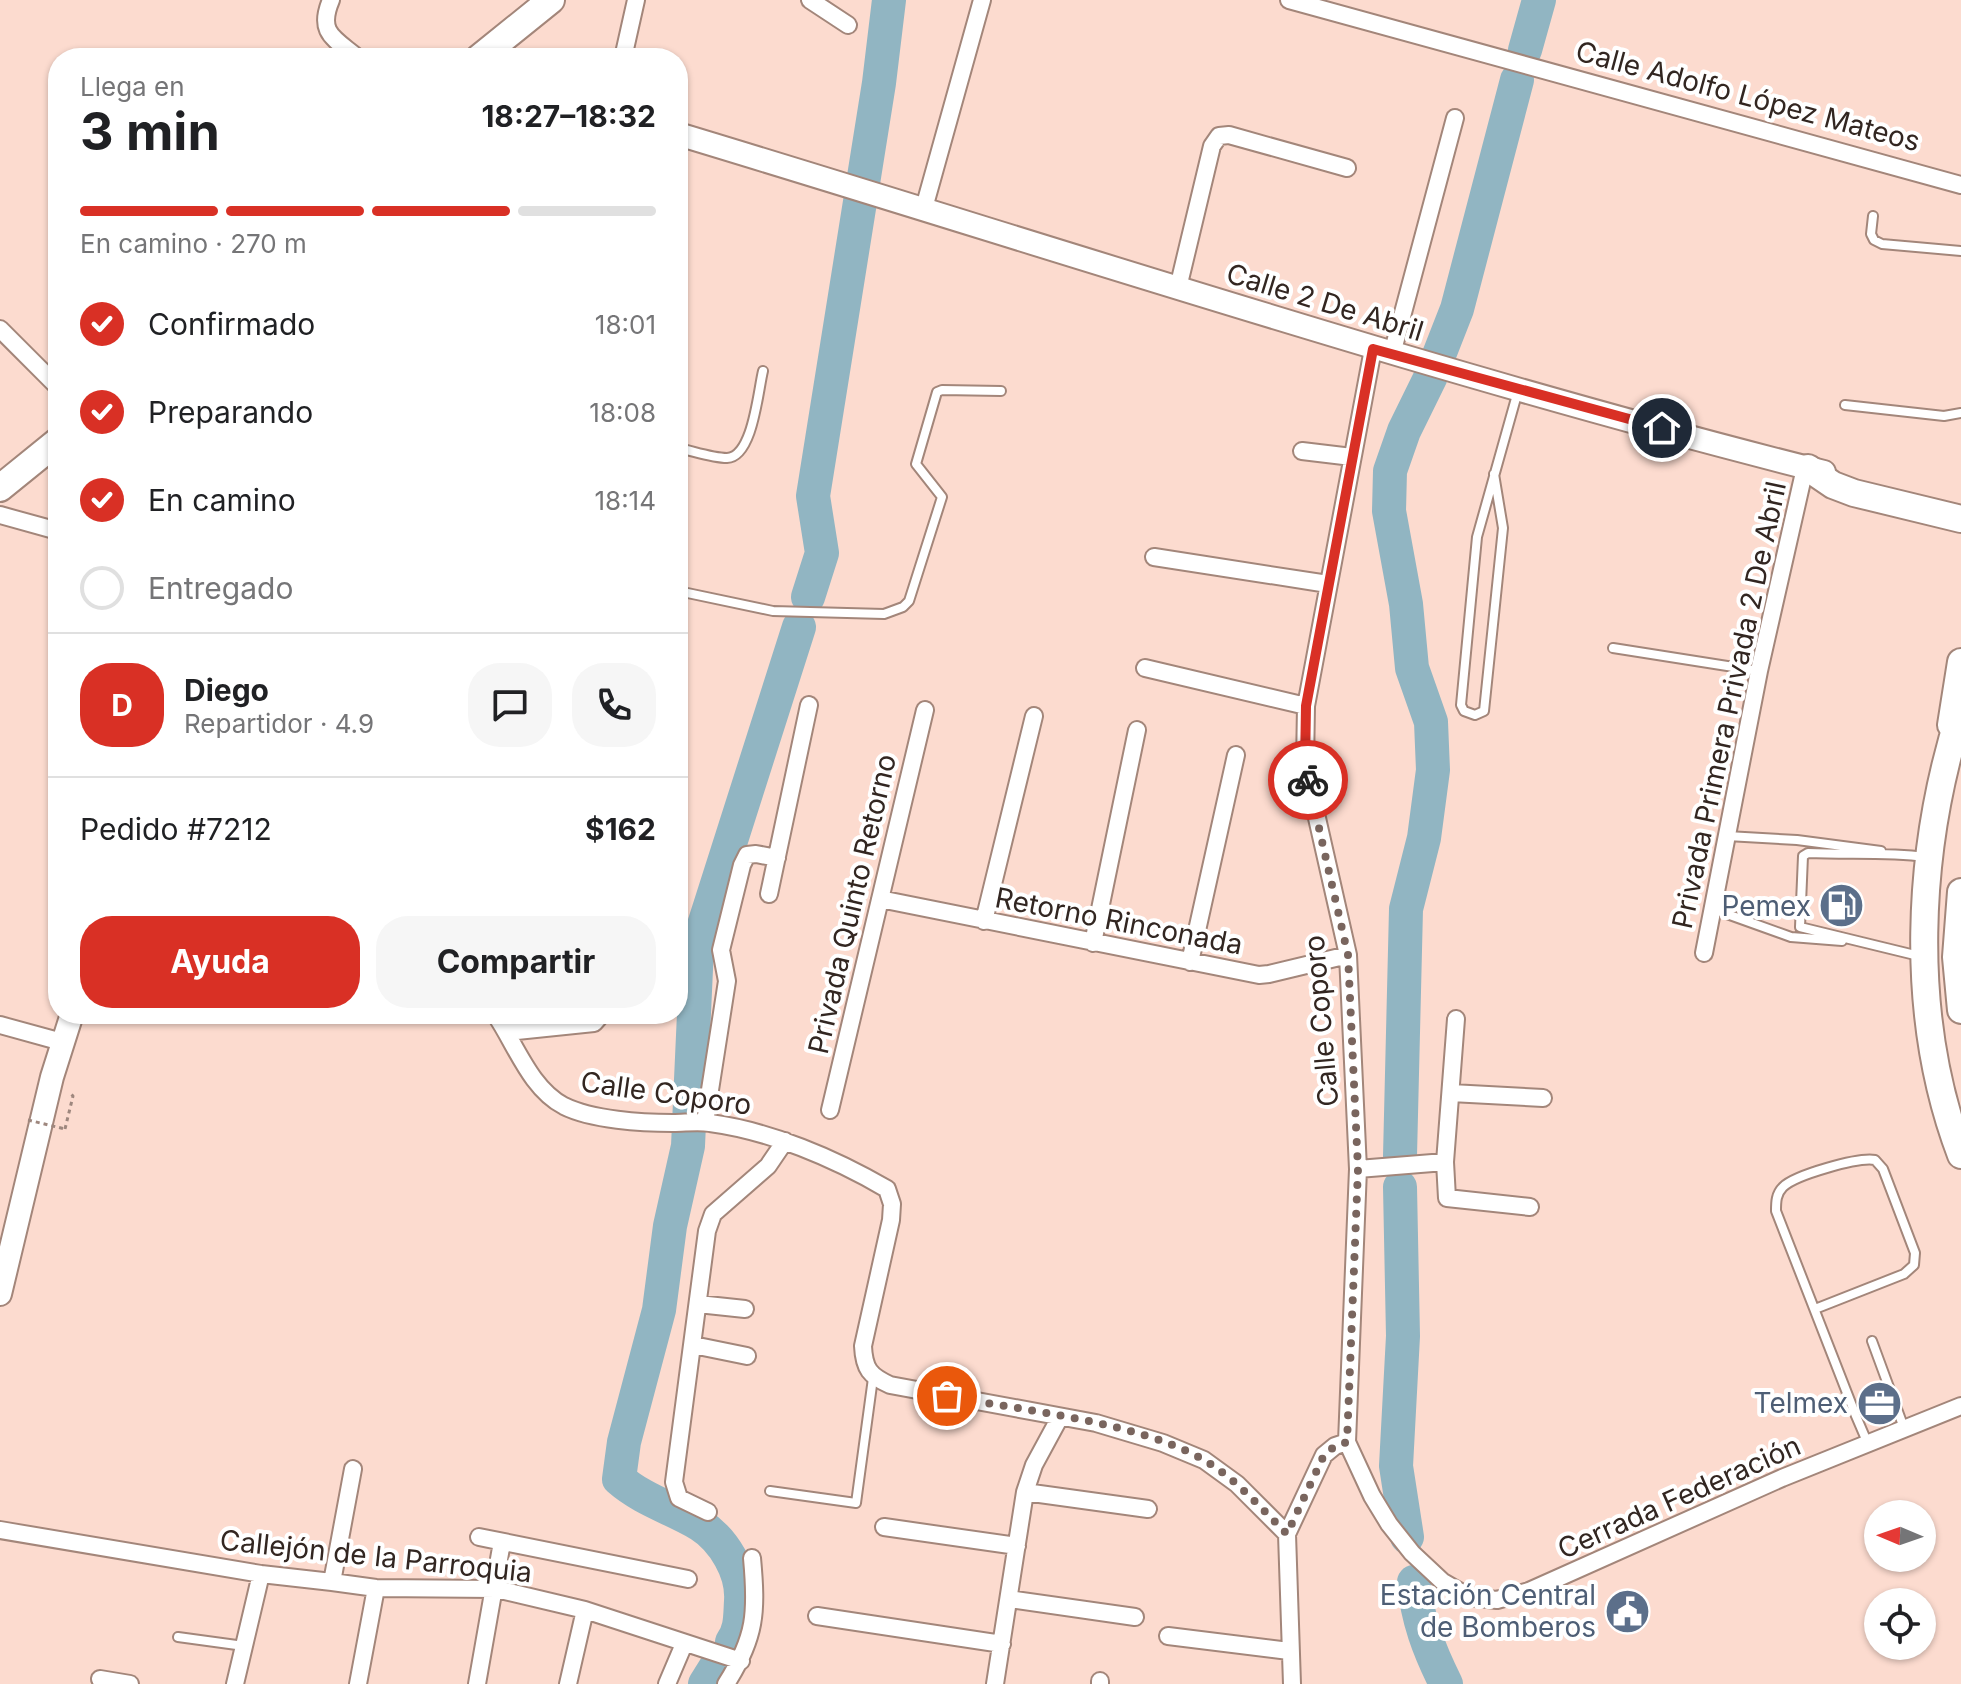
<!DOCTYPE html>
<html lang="es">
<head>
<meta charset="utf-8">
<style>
  :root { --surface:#fff; --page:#f6f6f6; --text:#202124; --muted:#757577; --line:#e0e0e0; --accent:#d93025 }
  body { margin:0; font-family:Inter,sans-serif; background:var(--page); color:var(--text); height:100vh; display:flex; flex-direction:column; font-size:30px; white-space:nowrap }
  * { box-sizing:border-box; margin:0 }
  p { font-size:26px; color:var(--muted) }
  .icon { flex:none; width:44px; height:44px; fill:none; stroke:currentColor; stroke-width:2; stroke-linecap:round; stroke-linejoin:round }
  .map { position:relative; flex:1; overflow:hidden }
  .side { position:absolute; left:48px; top:48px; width:640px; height:976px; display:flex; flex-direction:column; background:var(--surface); border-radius:32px; box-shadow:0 2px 6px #0004 }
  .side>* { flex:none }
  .needle { width:52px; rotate:272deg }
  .tools { position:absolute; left:1864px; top:1500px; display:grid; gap:16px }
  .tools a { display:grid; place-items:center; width:72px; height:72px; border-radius:50%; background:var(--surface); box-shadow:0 2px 6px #0004; font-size:40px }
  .pin { position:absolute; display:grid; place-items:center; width:68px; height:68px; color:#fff; margin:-34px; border:4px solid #fff; border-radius:50%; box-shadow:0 2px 8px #0007 }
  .courier { position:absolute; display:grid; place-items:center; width:80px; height:80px; margin:-40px; border:6px solid #d93025; border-radius:50%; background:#fff; color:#222; box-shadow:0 2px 10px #0007 }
  .head em { font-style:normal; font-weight:700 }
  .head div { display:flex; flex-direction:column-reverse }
  .head { display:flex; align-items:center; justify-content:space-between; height:136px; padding:0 32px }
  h1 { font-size:52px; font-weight:700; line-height:60px }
  .bar { display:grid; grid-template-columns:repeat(4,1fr); gap:12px 8px; align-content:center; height:96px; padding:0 32px }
  .bar i { height:10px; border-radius:6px; background:var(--line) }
  .bar .on { background:var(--accent) }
  .bar p { grid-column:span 4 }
  .line { display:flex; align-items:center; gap:20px; padding:0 32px; border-top:2px solid var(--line) }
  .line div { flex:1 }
  .round { display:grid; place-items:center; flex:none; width:84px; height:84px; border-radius:32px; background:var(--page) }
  ol { padding:0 32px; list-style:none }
  li { display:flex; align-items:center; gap:24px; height:88px }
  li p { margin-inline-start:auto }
  li .icon { padding:8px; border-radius:50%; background:var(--accent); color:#fff; stroke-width:4 }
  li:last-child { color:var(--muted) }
  li i { width:44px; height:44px; border:4px solid var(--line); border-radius:50% }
  .cta { display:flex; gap:16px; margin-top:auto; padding:16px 32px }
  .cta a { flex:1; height:92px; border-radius:32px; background:var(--accent); color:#fff; font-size:32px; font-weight:700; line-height:92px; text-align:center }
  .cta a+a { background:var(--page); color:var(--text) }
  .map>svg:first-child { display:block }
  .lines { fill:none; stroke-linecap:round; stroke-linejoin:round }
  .river { stroke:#91b5c2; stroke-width:34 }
  .lane-casing { stroke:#a3867a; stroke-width:12 }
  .street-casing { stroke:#a3867a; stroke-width:20 }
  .secondary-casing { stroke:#a3867a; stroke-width:26 }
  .primary-casing { stroke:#a3867a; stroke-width:30 }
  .path { stroke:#9e877e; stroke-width:3; stroke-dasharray:4 4; stroke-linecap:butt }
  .lane { stroke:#fff; stroke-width:8 }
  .street { stroke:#fff; stroke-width:16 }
  .secondary { stroke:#fff; stroke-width:22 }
  .primary { stroke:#fff; stroke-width:26 }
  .path-bridge { stroke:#9e877e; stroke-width:3; stroke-dasharray:4 4; stroke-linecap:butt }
  .done { stroke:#79655e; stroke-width:8; stroke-dasharray:0 14.4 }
  .route { stroke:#d93025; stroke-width:10 }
  .labels { text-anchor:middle; stroke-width:8; stroke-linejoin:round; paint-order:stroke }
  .street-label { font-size:28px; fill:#322621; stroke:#fff }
  .service-label { font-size:28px; fill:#4e5e75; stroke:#fff; text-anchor:end }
</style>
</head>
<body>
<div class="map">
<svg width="1961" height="1684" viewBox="0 0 1961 1684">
  <rect width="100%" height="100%" fill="#fcdbcf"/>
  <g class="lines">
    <path class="river" d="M1525,50L1539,0
      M1439,355L1457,309L1517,80
      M808,597L822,553L813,496L879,83L889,0
      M1400,1156L1406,909L1424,838L1433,770L1431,722L1412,668L1406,604L1389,511L1390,471L1404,431L1431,376
      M1400,1187L1403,1336L1396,1466L1407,1537
      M1414,1582C1417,1619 1429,1650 1446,1684
      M732,1642C741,1629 740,1617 741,1601C743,1572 724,1540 699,1524C672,1508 643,1500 619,1479L624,1442L659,1310L670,1226L688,1146L697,947L799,627
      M705,1684L715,1668"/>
    <defs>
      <path id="lane" d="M1873,216L1871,234L1874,240L1882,244L1961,251
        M1845,405L1944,416L1961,413
        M678,448C693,451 712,458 727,458C753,457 758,391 763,371
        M1494,474L1503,528L1484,711L1475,715L1464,711L1461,705L1477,537L1518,391
        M678,591L773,611L884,614L903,607L909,601L942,497L916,464L937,392L942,390L1001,391
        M1613,648L1759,671
        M1727,836L1797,840L1881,851
        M1713,909L1791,937L1842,941
        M1919,956L1800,927L1803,856L1808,853C1847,855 1886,852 1925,857
        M1815,1309L1904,1274L1914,1265L1915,1253L1883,1169L1875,1160C1858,1157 1795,1175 1783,1187C1776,1194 1776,1202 1776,1211L1856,1416L1868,1444
        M1872,1341L1904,1428
        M770,1491L856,1503L873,1378
        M178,1637L244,1646"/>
      <path id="street" d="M331,0C317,33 334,38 358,58
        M810,0L848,25
        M1289,0L1961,185
        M623,58L636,0
        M924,208L982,0
        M1178,288L1212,146L1219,136L1229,135L1347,168
        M0,329L58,387
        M1373,349L1306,706L1305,765L1348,955L1358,1169L1347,1442L1372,1496L1389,1524L1412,1553L1443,1582L1469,1597L1497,1600L1529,1591L1782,1478L1961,1406
        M1392,354L1455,118
        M1302,451L1352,457
        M0,515L58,531
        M1154,557L1328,584
        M1145,668L1306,706
        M769,894L809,705
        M880,899L1259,975L1269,974L1348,955
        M984,921L1034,716
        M1093,943L1137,730
        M1704,953L1759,671L1805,468
        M1190,962L1236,755
        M495,1014C516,1045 530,1088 564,1106C592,1120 642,1123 673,1123C685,1123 698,1121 710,1123C770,1131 834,1158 887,1189L892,1204L891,1220L863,1346C864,1369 870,1376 890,1385L1096,1423L1163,1443L1204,1460L1237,1484L1287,1534
        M1456,1019L1445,1162L1447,1198L1530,1207
        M0,1025L62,1042
        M507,1032L594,1023L602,1014
        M1451,1093L1543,1098
        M830,1110L925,710
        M705,1122L727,981L721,950L742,865L747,855L756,854L777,858
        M1358,1169L1445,1162
        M698,1304L745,1309
        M693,1345L747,1356
        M1025,1492L1148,1509
        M708,1512L679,1498L674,1482L707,1231L713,1214L768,1166L785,1141
        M884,1527L1017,1546
        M0,1530L261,1574L332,1582L376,1588L496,1589L585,1610L741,1661
        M479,1537L688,1579
        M332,1582L353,1469
        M1009,1599L1135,1617
        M817,1616L1002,1644
        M1168,1636L1289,1651
        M100,1679L130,1684
        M235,1684L261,1574
        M358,1684L376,1588
        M477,1684L502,1542
        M568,1684L585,1610
        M667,1684L684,1644
        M726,1684C756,1637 757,1612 752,1558
        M995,1684L1025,1492L1034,1465L1060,1417
        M1100,1684V1681
        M1292,1684L1287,1534L1324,1455L1335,1446L1347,1442"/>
      <path id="secondary" d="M678,134C1059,249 1438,375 1824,472
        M0,1294L52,1077L72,1014"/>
      <path id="primary" d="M479,58L551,0
        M1808,468L1833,485L1854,493L1961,519
        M0,488L58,441
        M1961,710C1916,850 1908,1016 1961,1155
        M1951,725L1961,662
        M1961,892L1956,957L1961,1010"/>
    </defs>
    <use href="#lane" class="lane-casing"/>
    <use href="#street" class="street-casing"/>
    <use href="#secondary" class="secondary-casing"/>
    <use href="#primary" class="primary-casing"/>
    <path class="path" d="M65,1129L73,1096L70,1093"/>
    <use href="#lane" class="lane"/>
    <use href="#street" class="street"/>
    <use href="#secondary" class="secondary"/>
    <use href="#primary" class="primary"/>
    <path class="path-bridge" d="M28,1120L65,1129"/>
  </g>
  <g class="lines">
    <path class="done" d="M947,1396C1024,1411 1136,1421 1204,1460C1236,1479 1261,1508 1287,1534L1324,1455L1335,1446L1347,1442L1358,1169L1348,955L1308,780"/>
    <path class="route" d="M1308,780L1305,765L1306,706L1373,349L1662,428"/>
  </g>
  <defs>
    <symbol id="fuel-disc" viewBox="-11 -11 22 22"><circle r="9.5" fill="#5c6f8a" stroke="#fff"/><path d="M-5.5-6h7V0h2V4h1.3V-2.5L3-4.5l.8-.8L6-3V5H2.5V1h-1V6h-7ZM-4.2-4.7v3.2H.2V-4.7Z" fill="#fff"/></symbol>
    <symbol id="office-disc" viewBox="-11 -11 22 22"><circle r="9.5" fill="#5c6f8a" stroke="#fff"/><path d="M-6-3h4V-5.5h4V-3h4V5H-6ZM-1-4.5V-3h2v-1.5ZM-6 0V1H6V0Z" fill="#fff"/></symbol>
    <symbol id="civic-disc" viewBox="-11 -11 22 22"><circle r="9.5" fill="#5c6f8a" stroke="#fff"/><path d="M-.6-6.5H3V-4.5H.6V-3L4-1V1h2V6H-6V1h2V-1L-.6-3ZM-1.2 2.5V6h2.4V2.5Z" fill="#fff"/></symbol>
  </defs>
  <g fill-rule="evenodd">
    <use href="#fuel-disc" x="1816" y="880" width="51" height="51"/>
    <use href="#office-disc" x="1854" y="1378" width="51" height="51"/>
    <use href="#civic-disc" x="1602" y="1586" width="51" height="51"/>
  </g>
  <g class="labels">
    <g class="street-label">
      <text transform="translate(1748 96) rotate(15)" y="10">Calle Adolfo López Mateos</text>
      <text transform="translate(1325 302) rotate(17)" y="10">Calle 2 De Abril</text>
      <text transform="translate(1729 705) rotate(-78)" y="10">Privada Primera Privada 2 De Abril</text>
      <text transform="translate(852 904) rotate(-77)" y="10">Privada Quinto Retorno</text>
      <text transform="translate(1119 921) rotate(11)" y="10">Retorno Rinconada</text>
      <text transform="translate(1321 1021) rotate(-95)" y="10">Calle Coporo</text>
      <text transform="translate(666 1093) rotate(8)" y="10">Calle Coporo</text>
      <text transform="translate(1679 1497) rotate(-24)" y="10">Cerrada Federación</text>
      <text transform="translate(376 1556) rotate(6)" y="10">Callejón de la Parroquia</text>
    </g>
    <g class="service-label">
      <text x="1811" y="916">Pemex</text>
      <text x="1848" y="1413">Telmex</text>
      <text x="1596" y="1605">Estación Central<tspan x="1596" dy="32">de Bomberos</tspan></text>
    </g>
  </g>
</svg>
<div class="tools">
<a><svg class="needle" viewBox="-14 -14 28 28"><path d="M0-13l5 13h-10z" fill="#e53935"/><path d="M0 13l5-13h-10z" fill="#757577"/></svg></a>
<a><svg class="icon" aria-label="locate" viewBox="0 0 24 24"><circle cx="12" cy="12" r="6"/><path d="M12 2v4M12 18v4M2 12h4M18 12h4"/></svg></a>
</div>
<div class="pin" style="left:947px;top:1396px;background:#ea580c"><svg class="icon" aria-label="bag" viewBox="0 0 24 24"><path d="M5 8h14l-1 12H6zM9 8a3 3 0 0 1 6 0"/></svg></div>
<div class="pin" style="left:1662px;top:428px;background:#1f2937"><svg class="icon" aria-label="home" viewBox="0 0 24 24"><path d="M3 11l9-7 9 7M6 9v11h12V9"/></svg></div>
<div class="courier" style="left:1308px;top:780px"><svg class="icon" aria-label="bike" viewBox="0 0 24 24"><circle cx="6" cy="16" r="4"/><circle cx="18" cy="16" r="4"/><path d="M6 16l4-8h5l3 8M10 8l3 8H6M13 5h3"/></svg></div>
<section class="side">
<div class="head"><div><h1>3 min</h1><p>Llega en</p></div><em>18:27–18:32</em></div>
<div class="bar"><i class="on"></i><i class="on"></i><i class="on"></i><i></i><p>En camino · 270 m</p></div>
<ol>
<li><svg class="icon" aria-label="check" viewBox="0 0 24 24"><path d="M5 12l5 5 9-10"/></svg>Confirmado<p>18:01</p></li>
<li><svg class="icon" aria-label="check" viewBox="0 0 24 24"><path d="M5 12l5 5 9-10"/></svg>Preparando<p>18:08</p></li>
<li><svg class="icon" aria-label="check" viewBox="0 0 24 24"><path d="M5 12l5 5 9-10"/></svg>En camino<p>18:14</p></li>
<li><i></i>Entregado</li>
</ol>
<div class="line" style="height:144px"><b class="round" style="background:var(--accent);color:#fff">D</b><div><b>Diego</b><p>Repartidor · 4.9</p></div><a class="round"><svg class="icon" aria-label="chat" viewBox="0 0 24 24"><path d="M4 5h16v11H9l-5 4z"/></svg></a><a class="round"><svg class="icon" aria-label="phone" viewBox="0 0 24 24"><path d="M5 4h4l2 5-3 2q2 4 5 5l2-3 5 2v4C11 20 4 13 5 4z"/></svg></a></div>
<div class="line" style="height:104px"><div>Pedido #7212</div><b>$162</b></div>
<div class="cta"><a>Ayuda</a><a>Compartir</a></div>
</section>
</div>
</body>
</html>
